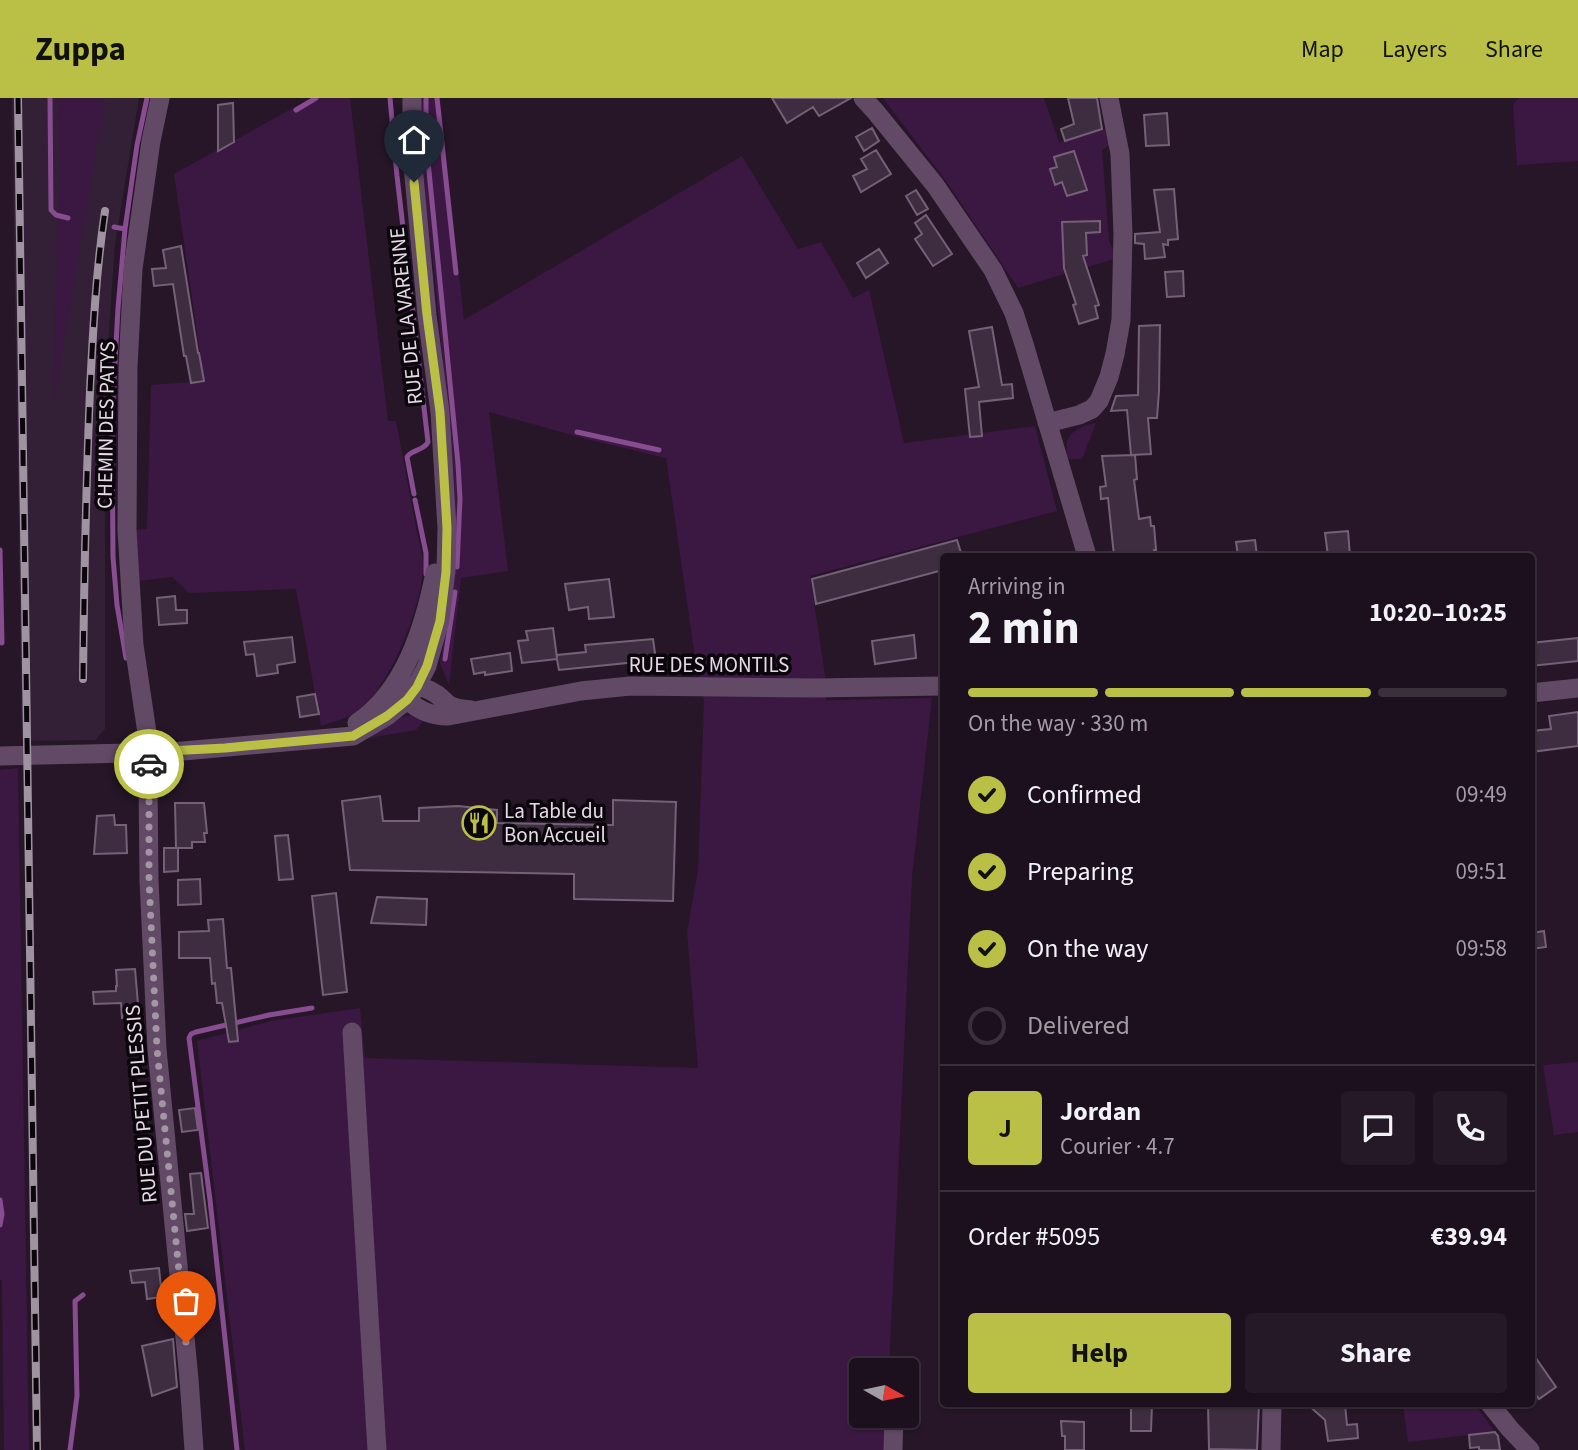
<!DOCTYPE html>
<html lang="en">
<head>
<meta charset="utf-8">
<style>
  :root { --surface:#1c101e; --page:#251927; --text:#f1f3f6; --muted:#a09da4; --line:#3a303c; --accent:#bac045 }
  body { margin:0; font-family:"Source Sans 3",sans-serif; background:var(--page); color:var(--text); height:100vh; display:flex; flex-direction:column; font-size:26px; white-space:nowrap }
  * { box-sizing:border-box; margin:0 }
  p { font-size:23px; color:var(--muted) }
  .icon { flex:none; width:38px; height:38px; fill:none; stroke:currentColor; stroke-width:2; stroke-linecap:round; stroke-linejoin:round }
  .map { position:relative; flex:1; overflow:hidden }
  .sheet { position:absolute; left:940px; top:455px; width:595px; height:854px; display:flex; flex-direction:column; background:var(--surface); border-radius:7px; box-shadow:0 2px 5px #0004,0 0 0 2px var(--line) }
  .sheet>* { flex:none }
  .needle { width:46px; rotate:99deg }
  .fabs { position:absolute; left:849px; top:1260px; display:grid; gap:14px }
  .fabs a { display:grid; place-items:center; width:70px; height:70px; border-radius:7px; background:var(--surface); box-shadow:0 2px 5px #0004,0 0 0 2px var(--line); font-size:35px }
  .pin { position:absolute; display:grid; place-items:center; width:60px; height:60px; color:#fff; margin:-72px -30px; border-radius:50% 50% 50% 0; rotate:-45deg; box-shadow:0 0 7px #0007 }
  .pin .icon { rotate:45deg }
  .courier { position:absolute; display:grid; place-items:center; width:70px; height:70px; margin:-35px; border:5px solid #bac045; border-radius:50%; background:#fff; color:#222; box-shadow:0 2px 9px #0007 }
  .headline em { font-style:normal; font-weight:700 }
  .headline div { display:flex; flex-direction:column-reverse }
  .headline { display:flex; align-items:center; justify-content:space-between; height:119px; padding:0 28px }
  h1 { font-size:46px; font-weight:700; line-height:52px }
  .bar { display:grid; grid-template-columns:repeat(4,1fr); gap:10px 7px; align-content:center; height:84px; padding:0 28px }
  .bar i { height:9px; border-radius:5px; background:var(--line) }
  .bar .active { background:var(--accent) }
  .bar p { grid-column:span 4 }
  .line { display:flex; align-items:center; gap:18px; padding:0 28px; border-top:2px solid var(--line) }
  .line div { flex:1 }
  .round { display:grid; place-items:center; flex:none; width:74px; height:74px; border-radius:7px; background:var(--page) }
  ol { padding:0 28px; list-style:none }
  li { display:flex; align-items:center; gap:21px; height:77px }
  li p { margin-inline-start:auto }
  li .icon { padding:7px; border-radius:50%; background:var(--accent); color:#111; stroke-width:4 }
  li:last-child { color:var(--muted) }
  li i { width:38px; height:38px; border:4px solid var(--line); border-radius:50% }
  .cta { display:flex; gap:14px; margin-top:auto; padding:14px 28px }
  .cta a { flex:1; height:80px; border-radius:7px; background:var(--accent); color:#111; font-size:28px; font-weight:700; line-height:80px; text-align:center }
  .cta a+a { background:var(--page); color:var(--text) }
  header { display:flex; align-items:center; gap:42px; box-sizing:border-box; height:98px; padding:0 35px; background:var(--accent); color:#111 }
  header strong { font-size:33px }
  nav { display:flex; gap:38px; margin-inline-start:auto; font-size:24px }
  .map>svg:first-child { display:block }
  .built { fill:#331f36 }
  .green { fill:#3b1841 }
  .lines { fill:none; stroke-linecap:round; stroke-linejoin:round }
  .stream { stroke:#874d90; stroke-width:5 }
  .building { fill:#3e2d40; stroke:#746177; stroke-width:2 }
  .minor { stroke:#624a66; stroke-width:19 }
  .tertiary { stroke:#624a66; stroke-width:19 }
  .rail-casing { stroke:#a093a1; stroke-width:8 }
  .rail { stroke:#0b050c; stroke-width:5; stroke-dasharray:16; stroke-linecap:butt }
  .done { stroke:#a295a4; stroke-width:7; stroke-dasharray:0 12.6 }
  .route { stroke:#bac045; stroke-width:9 }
  .labels { text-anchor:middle; stroke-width:7; stroke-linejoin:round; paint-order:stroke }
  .street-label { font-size:21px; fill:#e5dae6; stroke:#0b050c }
  .poi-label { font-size:21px; fill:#e5dae6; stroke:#0b050c; text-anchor:start }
</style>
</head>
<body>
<header>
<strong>Zuppa</strong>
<nav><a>Map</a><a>Layers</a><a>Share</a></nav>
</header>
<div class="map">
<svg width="1578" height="1352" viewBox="0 0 1578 1352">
  <rect width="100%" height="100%" fill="#261628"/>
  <path class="built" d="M12,0H139L115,146L107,261L105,303V631L95,642L22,643Z"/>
  <path class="green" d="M58,0H105L53,309L59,75Z
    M311,0H350L388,323H396C403,358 409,394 416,429C418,442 424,458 423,471C421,509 389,593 356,614C345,621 333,624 321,628L296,491L189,495L172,479L129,484L127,432L147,431L151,287L204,283L174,76Z
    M423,0H440L464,222L742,58L798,151L821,144L853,200L869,192L904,345L1035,328L1057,413L810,478L825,577L826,602L932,600L912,779L889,1272H861V1318H889L888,1352H245L197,943L271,923L360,910L365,960L698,970L687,834L698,772L704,603L697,573L666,360L590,342L489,314L508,473L461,480L449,587L440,565L454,483L455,403L449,326L434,173L425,98L418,21Z
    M883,0H1044L1059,44L1108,30L1109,48L1102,52L1109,143L1117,160L1018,190L946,83Z
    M1519,0H1578V63L1517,67L1513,6Z
    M1096,325L1082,361H1068C1062,338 1074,329 1096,325Z
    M413,617L425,620L416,632L357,642L398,620Z
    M18,670L29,1352H4L2,1193V1183L0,1181V672Z
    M1578,964V1034L1554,1037L1543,967Z
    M1403,1306H1475L1495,1334L1408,1344Z"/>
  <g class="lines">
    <path class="stream" d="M50,0L51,112L56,117L68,120
      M390,0L397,78L428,344C424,353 412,351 407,359L414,396
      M426,0V43L458,366L460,401L457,469
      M437,0L456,175
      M296,12L316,0
      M114,129L125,131L118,210L112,320L113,459L117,507L126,560
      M125,131L137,47L147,0
      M577,334L659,352
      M415,402L426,455V476
      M0,452L2,545
      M445,561L455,494
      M0,1102L2,1116L0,1127
      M70,1352L77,1298L75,1203L83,1197
      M237,1352L210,1102L189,940L191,936L196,934L269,917L312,910"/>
  </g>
  <path class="building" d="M772,0H851L819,18L813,9L787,25Z
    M1068,0H1097L1102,31L1065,43L1061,31L1074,26Z
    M233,5L234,44L218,53V7Z
    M1167,15L1169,47L1146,48L1144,17Z
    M872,30L879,43L864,53L856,39Z
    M876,52L891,76L861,94L853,78L867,71L861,61Z
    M1074,53L1087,92L1067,98L1062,84L1055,87L1050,71L1057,69L1054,59Z
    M1174,91L1178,141L1168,142V147L1163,146L1165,159L1145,161L1144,146L1135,145V136L1160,134L1154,92Z
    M916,92L928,111L917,117L906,98Z
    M926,117L952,156L933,168L915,141L922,136L915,125Z
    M1100,123V134L1086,135L1087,157L1083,158L1099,207L1095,208L1098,220L1079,226L1073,207L1076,206L1064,170L1062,124Z
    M181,148L198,255H199L204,283L191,285L186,258H184L173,186L154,188L152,171L166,170L163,152Z
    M879,151L888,165L866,180L857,165Z
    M1183,173L1184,198L1167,199L1165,174Z
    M1160,227L1159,293L1157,320H1148L1151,356L1131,357L1127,312L1111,313L1116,298L1138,297L1139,228Z
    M992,229L1002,287L1012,286L1013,300L979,304L982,338L970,339L965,291L979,289L969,233Z
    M1135,357L1137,381L1134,382L1139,421L1150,419L1151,428H1154L1156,452H1154L1155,458H1114L1108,400L1101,401L1100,389L1106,388L1102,358Z
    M1348,433L1350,458H1328L1325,435Z
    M957,442L962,458H943V472L816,506L812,481Z
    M1255,442L1257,458H1238L1236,444Z
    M609,481L614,519L589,521L588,509L569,512L565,486Z
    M175,498L176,512H187V525L159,527L157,500Z
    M553,530L557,560V557L586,554L585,547L653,541L656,562L559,572L557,561L522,565L518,543L528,542L526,533Z
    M914,537L916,560L875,566L872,543Z
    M292,539L295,564L277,567L278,575L257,578L254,556L246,557L244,544Z
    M1578,540V563L1531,568V545Z
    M510,555L512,573L485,577V574L474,576L471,561Z
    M315,596L319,616L300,619L297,599Z
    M1578,614V648L1531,654V633L1551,631L1549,618Z
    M380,698L383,723H419V710L458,708L497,712V725L613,727V702L676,704L673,803L574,801V776L350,772L342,703Z
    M175,705H204L207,735H204L205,744H192V750H176Z
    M114,717L115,727H126L127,755L94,756L97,718Z
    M288,737L293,781L279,782L275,738Z
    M164,750H178V773L164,774Z
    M200,781L201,806L178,807V782Z
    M336,795L347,894L323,897L312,798Z
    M377,799L427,801L426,827L371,825Z
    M223,821L227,870H231L238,943L229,944L222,905H217L215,885L212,886L210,860H179V834L209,833L208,822Z
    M1544,833L1546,849L1531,851V835Z
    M135,871L139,918L122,920L121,905L94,906L93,894L116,893V888H117L116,872Z
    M195,1010L198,1032L182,1034L179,1012Z
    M201,1075L208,1130L187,1133L185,1116H194L190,1076Z
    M159,1170L162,1199L147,1201L145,1184L132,1185L130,1173Z
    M173,1241L177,1289L152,1298L142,1248Z
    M1531,1253L1556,1289L1539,1301L1531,1290Z
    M1131,1306H1152L1151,1333H1131Z
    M1208,1306H1259L1257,1352L1209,1351Z
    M1307,1306H1345L1347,1327L1357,1326L1358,1340L1328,1343L1325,1322Z
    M1061,1323L1084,1324V1352H1065V1338H1062Z
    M1495,1334L1498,1338L1500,1352H1479V1349L1470,1350L1469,1337Z"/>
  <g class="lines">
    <path class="minor" d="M160,0L151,43L133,171L128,269L127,432L134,547L150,655L148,684L149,782L157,951L189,1281L194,1352
      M863,0L875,13L935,87L993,172L1014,215L1024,246L1087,458
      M1047,325L1079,317L1092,311L1099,303L1109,279L1115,256L1121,222L1123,136L1120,56L1109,0
      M1531,595L1578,590
      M385,599C398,585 420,585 436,596C441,599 445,604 449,607C456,611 464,611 471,612
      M407,602C418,612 432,618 448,618L581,593L630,588L815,590L943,588
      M352,934L377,1352
      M1490,1306L1510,1331L1530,1352
      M893,1352L894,1318
      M1271,1352L1272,1306"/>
    <path class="tertiary" d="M357,625C405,593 424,529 435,475
      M0,658L172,654L353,638L387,618L407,602L414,593L427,568L440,522L446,473L447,430L440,314L427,217L412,57V0"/>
    <defs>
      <path id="rail" d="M18,0L37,1352
        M83,581C84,485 86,389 90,293C93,232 96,173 105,113"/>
    </defs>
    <use href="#rail" class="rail-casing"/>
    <use href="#rail" class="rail"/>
  </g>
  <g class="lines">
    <path class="done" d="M149,666V782L157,951L186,1245"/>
    <path class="route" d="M149,666L150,654L225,650L353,638L387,618L407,602L417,589L427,568L440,523L446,474L447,430L440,314L427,217L414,84"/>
  </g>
  <defs>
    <symbol id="restaurant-ring" viewBox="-11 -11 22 22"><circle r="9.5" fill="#0b050c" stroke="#bac045" stroke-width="1.5"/><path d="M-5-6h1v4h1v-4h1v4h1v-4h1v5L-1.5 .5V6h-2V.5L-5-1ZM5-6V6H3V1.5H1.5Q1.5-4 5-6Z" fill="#bac045"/></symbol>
  </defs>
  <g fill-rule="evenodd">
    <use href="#restaurant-ring" x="460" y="706" width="38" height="38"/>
  </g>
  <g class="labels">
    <g class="street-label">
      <text transform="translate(406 218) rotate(-96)" y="7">RUE DE LA VARENNE</text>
      <text transform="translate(106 327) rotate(-89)" y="7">CHEMIN DES PATYS</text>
      <text x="709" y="574">RUE DES MONTILS</text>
      <text transform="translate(141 1006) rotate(-95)" y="7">RUE DU PETIT PLESSIS</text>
    </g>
    <g class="poi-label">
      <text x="504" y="720">La Table du<tspan x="504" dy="24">Bon Accueil</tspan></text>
    </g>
  </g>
</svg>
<div class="fabs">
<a><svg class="needle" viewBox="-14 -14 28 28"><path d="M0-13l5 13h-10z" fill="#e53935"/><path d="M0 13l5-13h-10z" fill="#a09da4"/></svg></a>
</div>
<div class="pin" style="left:186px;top:1245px;background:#ea580c"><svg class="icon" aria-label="bag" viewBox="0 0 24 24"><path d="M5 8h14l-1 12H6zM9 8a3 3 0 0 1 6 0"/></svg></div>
<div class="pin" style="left:414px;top:84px;background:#1f2937"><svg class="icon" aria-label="home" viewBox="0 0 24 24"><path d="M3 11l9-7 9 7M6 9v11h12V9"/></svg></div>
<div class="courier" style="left:149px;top:666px"><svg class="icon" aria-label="car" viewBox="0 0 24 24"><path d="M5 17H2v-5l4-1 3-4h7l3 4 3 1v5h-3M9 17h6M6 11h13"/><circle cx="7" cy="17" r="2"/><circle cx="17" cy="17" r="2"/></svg></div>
<section class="sheet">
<div class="headline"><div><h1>2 min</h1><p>Arriving in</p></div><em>10:20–10:25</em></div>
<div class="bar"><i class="active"></i><i class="active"></i><i class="active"></i><i></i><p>On the way · 330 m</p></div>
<ol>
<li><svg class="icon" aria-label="check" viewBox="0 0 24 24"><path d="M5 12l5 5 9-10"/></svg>Confirmed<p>09:49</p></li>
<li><svg class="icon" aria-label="check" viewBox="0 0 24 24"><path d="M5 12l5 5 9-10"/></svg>Preparing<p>09:51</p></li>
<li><svg class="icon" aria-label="check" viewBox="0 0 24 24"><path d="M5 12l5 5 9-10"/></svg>On the way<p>09:58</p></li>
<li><i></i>Delivered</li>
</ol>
<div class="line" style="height:126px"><b class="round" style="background:var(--accent);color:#111">J</b><div><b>Jordan</b><p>Courier · 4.7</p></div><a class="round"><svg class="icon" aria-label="chat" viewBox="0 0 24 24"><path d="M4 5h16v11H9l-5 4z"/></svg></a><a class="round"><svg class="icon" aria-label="phone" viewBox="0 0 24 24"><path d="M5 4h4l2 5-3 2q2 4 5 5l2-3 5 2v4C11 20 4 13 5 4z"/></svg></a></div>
<div class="line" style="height:91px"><div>Order #5095</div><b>€39.94</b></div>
<div class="cta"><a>Help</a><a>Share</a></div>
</section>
</div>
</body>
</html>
